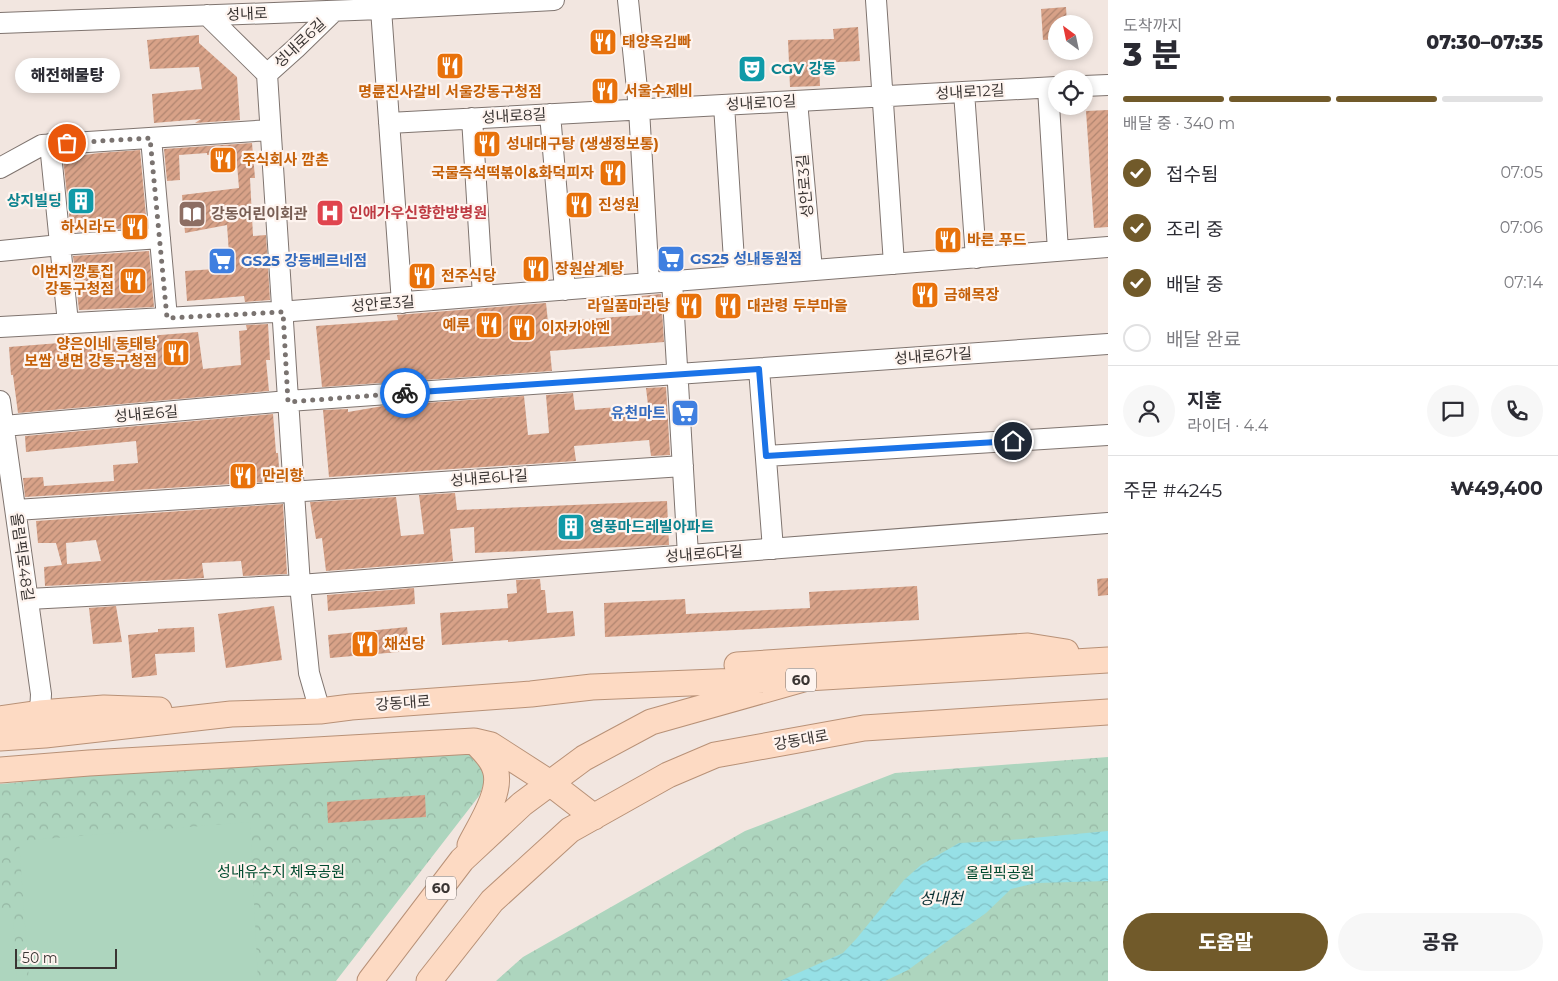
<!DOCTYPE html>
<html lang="ko">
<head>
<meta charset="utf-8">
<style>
  :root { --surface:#fff; --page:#f7f7f7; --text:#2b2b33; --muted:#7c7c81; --line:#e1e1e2; --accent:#715a2a }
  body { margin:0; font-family:Montserrat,"Noto Sans KR",sans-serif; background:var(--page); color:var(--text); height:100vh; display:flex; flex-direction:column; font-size:19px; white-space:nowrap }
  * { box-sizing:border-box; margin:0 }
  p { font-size:16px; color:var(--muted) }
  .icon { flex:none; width:28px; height:28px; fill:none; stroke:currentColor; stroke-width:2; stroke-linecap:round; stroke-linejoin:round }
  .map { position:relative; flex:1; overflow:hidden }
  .side { display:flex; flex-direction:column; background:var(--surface); width:450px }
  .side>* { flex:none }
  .needle { width:32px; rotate:327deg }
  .controls { position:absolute; left:1048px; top:15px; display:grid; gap:10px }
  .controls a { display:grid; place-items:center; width:45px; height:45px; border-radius:50%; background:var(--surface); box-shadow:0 2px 8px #0003; font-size:25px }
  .scale { position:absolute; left:15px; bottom:12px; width:102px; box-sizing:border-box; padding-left:5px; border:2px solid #3a3533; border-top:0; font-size:14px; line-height:18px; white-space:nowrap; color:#3a3533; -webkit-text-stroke:4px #fef4ef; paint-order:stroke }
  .pin { position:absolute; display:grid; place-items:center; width:42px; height:42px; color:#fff; margin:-21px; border:2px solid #fff; border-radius:50%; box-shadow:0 1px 5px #0007 }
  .courier { position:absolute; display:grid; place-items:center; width:50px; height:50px; margin:-25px; border:4px solid #1a73e8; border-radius:50%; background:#fff; color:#222; box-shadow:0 1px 6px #0007 }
  .bubble { position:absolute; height:35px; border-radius:18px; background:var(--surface); box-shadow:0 2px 8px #0003; font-size:16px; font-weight:800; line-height:35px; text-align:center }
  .overview em { font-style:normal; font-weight:800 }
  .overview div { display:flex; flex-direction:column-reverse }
  .overview { display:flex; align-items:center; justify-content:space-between; height:85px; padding:0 15px }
  h1 { font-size:32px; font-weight:800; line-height:38px }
  .bar { display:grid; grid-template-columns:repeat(4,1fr); gap:8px 5px; align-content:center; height:60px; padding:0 15px }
  .bar i { height:6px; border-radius:4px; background:var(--line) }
  .bar .on { background:var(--accent) }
  .bar p { grid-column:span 4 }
  .line { display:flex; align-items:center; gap:12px; padding:0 15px; border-top:1px solid var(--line) }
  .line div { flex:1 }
  .round { display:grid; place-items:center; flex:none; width:52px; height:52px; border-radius:26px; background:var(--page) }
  ol { padding:0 15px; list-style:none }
  li { display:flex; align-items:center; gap:15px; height:55px }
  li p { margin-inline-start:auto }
  li .icon { padding:5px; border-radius:50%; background:var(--accent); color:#fff; stroke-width:4 }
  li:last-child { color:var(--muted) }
  li i { width:28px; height:28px; border:2px solid var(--line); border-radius:50% }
  .primary-button { display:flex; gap:10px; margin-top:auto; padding:10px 15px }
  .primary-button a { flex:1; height:58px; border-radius:30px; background:var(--accent); color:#fff; font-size:20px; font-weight:800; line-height:58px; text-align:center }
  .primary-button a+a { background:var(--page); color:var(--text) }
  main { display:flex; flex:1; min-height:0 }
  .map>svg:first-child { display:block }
  .park { fill:url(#park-crowns) }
  .garden { fill:#add5be }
  .water { fill:url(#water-waves) }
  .building { fill:url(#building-hatch); fill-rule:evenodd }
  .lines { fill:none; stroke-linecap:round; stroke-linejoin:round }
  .minor-casing { stroke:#7f746f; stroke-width:22 }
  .major-casing { stroke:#b89177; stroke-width:27 }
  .minor { stroke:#fff; stroke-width:20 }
  .major { stroke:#fddac3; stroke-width:25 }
  .done { stroke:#7a7370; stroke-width:5; stroke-dasharray:0 9 }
  .route { stroke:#1a73e8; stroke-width:6 }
  .labels { text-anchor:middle; stroke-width:4.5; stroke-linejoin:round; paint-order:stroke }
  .shield { fill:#fef4ef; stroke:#756e6b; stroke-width:1 }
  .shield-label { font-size:14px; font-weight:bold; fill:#3a3533 }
  .street-label { font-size:15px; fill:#3a3533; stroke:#fef4ef }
  .food-label { font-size:15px; font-weight:bold; fill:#c56008; stroke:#fef4ef; text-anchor:start }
  .culture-label { font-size:15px; font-weight:bold; fill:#0d838f; stroke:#fef4ef; text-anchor:start }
  .health-label { font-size:15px; font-weight:bold; fill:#be3a42; stroke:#fef4ef; text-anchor:start }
  .education-label { font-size:15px; font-weight:bold; fill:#785e54; stroke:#fef4ef; text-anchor:start }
  .shop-label { font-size:15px; font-weight:bold; fill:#366cbe; stroke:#fef4ef; text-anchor:start }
  .park-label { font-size:15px; fill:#014b2f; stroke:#fef4ef }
  .water-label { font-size:16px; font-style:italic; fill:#0b3033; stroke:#fef4ef }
</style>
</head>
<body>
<main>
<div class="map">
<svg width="1108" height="981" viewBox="0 0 1108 981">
  <defs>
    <pattern id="park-crowns" width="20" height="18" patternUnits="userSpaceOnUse" patternTransform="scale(1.25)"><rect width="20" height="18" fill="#add5be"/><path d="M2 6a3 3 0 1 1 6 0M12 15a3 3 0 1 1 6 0" fill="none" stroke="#96b7a4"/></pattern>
    <pattern id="water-waves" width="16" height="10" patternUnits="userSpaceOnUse" patternTransform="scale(1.25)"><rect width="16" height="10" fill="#96e0e6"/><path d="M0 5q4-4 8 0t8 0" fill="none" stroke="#82c1c6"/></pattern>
    <pattern id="building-hatch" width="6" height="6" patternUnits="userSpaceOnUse" patternTransform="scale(1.25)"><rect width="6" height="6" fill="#d8a288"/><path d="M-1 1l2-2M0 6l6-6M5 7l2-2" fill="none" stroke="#b08570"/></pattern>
  </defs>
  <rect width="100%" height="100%" fill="#f2e6e0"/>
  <path class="park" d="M468,753C488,763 487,778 479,796L336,981H0V784L171,768L443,756Z
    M1108,757V981H496L523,957L745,831L895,773Z"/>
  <path class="garden" d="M250,822L258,981H29L19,841Z
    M0,912H13L17,981H0Z"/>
  <path class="water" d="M1108,831V881L1036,883L1011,889L986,913L908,970L885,981H780L843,953L857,938L904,880L921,865L959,843L999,841Z"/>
  <path class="building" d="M1066,7L1067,24H1056V39L1043,40L1041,9Z
    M858,27L860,61L819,63L820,86L790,87L788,40L834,39L833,29Z
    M199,35V43L237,77L240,120L195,123L201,119L154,123L152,94L202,89L199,67L150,69L147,40Z
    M1108,110V227L1094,228L1086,111Z
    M252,143L255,178H250L253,236L266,235L270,300L245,302L244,296L187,301L185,271L230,268L227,225L185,233L182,195L239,188L236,152L207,155V153L179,155L180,180L167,181L164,149Z
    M140,150L147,227L71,232L63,158L99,153Z
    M149,251L154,307L79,310L73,256Z
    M661,294L664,342L550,351L552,371L322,387L316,326L398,320L397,315L546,303L548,322L642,315L641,296Z
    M268,324L270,360H266L269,391L18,413L13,375H11L9,347L198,332L203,369L241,365L239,331L247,330L246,325Z
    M666,387L670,455L651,456L649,440L574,446L576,461L329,477L323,410L348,409V412L383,406L524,396L528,435L549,433L546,395L573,393L575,410L648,405L646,388Z
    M273,414L276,453H278L280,481L25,497L23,478L43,477L44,486L114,481L113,465L138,463L136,441L26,452L25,436Z
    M455,493L457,510L667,501L669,545L475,553L474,527L450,529L453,561L326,571L322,538L316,539L310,502L396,497L401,536L424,534L419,495Z
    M283,504L287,574L243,576L241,561L202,563L204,578L45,586L44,567L62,565L56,543H38L36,521ZM96,540L101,561L67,564L66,543Z
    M1108,578V595L1098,596L1097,579Z
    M540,579L541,590H545L547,613L573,611L575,636L508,642V640L442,645L440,613L508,608L507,594L517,593L516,580Z
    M917,586L919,620L605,637L604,603L685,599L686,614L810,608L809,592Z
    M414,588L415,604L328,611L327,595Z
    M116,606L122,642L93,644L89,608Z
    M274,606L282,660L226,668L218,614Z
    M194,627L195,652L155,654L157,675L132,678L128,635L158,632V629Z
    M407,627L410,651L330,658L328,635Z
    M425,795L426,817L328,823L327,802Z"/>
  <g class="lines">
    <defs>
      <path id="minor" d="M628,0L639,109L649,283
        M876,0L894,264
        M381,9L402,303
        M207,15L267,74L300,585L309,673L320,711
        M0,23L381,9L554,0
        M267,74L296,48L334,11
        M1084,86L1108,85
        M1048,88L1058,251
        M964,92L976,258
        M797,101L812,270
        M724,105L735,276
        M550,114L565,290
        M472,118L483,296
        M389,123L1056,87
        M151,138L167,318
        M50,144L68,323
        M0,168L42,145L270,130
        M0,251L60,245L160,238
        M672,281L688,555
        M0,327L292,311L1108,247
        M759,369L773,549
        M0,401L41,694L40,713
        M4,426L288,401L1108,344
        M766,456L1108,435
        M16,510L683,466
        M28,599L300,585L1108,523"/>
      <path id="major" d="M737,665L1028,646L1066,652
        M0,719L40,713L104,708L159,710
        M0,738L45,735L231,714L320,711L351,707L531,694L592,687L765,680
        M0,770L89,763L474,741L491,745L550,783L594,817
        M470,845C480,825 503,791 495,769C492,758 482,749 474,741
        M370,981L462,860L522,804L584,758L651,722L807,678L1108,660
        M429,981L492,901L570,830L668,775L715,755L864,728L1108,712"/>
    </defs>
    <use href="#minor" class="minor-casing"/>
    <use href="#major" class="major-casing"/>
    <use href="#minor" class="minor"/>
    <use href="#major" class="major"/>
  </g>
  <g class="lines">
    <path class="done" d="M67,143L150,138L167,318L283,312L288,402L405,393"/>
    <path class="route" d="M405,393L759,369L766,456L1013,441"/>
  </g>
  <defs>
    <symbol id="restaurant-square" viewBox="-11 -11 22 22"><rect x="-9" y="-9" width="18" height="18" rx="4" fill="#e8710a" stroke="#fef4ef"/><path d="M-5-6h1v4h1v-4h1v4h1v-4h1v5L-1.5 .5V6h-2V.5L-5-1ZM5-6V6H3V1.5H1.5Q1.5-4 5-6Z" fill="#fff"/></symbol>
    <symbol id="theatre-square" viewBox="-11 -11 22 22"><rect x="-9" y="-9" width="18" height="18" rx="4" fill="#0f9aa8" stroke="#fef4ef"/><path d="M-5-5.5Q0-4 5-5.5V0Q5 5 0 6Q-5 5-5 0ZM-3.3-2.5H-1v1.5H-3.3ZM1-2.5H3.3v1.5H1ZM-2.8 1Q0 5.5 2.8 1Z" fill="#fff"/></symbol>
    <symbol id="building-square" viewBox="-11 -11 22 22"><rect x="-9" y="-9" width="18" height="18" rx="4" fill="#0f9aa8" stroke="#fef4ef"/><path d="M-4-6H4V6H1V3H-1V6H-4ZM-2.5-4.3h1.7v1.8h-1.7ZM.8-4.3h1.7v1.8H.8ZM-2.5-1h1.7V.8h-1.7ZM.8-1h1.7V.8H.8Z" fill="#fff"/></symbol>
    <symbol id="hospital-square" viewBox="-11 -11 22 22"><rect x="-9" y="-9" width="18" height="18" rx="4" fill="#e0444e" stroke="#fef4ef"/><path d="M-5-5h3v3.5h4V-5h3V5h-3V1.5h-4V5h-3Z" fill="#fff"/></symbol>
    <symbol id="library-square" viewBox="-11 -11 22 22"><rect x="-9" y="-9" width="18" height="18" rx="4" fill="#8d6e63" stroke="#fef4ef"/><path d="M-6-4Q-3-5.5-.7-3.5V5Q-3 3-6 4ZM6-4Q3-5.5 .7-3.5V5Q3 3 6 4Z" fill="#fff"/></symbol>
    <symbol id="supermarket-square" viewBox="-11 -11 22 22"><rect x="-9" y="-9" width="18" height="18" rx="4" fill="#3f7fe0" stroke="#fef4ef"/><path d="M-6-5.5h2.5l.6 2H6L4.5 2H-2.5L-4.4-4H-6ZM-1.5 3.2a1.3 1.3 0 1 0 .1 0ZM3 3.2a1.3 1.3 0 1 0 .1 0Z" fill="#fff"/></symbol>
  </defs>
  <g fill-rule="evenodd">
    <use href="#restaurant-square" x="587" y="26" width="32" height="32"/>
    <use href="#restaurant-square" x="434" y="50" width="32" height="32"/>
    <use href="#theatre-square" x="736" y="53" width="32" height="32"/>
    <use href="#restaurant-square" x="589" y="75" width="32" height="32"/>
    <use href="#restaurant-square" x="471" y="128" width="32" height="32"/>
    <use href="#restaurant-square" x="207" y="144" width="32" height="32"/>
    <use href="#restaurant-square" x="597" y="157" width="32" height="32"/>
    <use href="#building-square" x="65" y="185" width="32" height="32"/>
    <use href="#restaurant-square" x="563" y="189" width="32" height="32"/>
    <use href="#hospital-square" x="314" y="197" width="32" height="32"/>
    <use href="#library-square" x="176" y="198" width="32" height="32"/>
    <use href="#restaurant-square" x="119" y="211" width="32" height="32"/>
    <use href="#restaurant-square" x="932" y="224" width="32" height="32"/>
    <use href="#supermarket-square" x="655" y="243" width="32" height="32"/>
    <use href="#supermarket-square" x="206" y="245" width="32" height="32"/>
    <use href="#restaurant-square" x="520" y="253" width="32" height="32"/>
    <use href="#restaurant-square" x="406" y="260" width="32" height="32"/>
    <use href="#restaurant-square" x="117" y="265" width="32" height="32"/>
    <use href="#restaurant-square" x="909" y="279" width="32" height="32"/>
    <use href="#restaurant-square" x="673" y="290" width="32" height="32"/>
    <use href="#restaurant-square" x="712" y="290" width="32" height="32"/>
    <use href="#restaurant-square" x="473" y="309" width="32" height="32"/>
    <use href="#restaurant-square" x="506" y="312" width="32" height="32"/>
    <use href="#restaurant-square" x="160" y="337" width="32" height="32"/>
    <use href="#supermarket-square" x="669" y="397" width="32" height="32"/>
    <use href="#restaurant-square" x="227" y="460" width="32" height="32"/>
    <use href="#building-square" x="555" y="511" width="32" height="32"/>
    <use href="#restaurant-square" x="349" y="628" width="32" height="32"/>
  </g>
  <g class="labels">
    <g class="shield">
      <rect x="786" y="668.5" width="30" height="23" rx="4"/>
      <rect x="426" y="876.5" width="30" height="23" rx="4"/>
    </g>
    <g class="shield-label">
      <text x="801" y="685">60</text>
      <text x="441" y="893">60</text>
    </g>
    <g class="street-label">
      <text transform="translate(247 14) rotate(-2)" y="5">성내로</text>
      <text transform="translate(300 43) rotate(-43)" y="5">성내로6길</text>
      <text transform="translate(970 92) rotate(-3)" y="5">성내로12길</text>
      <text transform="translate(761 103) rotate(-3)" y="5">성내로10길</text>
      <text transform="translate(514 116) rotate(-3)" y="5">성내로8길</text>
      <text transform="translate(805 186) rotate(-95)" y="5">성안로3길</text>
      <text transform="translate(383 304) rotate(-4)" y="5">성안로3길</text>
      <text transform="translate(933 356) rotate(-4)" y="5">성내로6가길</text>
      <text transform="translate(146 414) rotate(-5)" y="5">성내로6길</text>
      <text transform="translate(489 478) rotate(-4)" y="5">성내로6나길</text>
      <text transform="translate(704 554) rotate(-4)" y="5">성내로6다길</text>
      <text transform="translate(22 557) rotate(82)" y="5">올림픽로48길</text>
      <text transform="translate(403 703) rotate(-4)" y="5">강동대로</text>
      <text transform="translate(801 740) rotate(-10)" y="5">강동대로</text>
    </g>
    <g class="food-label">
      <text x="622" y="47">태양옥김빠</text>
      <text x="624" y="96">서울수제비</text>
      <text x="450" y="97" text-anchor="middle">명륜진사갈비 서울강동구청점</text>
      <text x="506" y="149">성내대구탕 (생생정보통)</text>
      <text x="242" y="165">주식회사 깜촌</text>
      <text x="594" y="178" text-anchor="end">국물즉석떡볶이&amp;화덕피자</text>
      <text x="598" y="210">진성원</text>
      <text x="116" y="232" text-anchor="end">하시라도</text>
      <text x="967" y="245">바른 푸드</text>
      <text x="555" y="274">장원삼계탕</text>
      <text x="114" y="277" text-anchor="end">이번지깡통집<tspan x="114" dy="17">강동구청점</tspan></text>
      <text x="441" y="281">전주식당</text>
      <text x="944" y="300">금해목장</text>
      <text x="670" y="311" text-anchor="end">라일품마라탕</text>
      <text x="747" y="311">대관령 두부마을</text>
      <text x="470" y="330" text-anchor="end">예루</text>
      <text x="541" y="333">이자카야엔</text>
      <text x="157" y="349" text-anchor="end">양은이네 동태탕<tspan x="157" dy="17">보쌈 냉면 강동구청점</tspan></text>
      <text x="262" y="481">만리향</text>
      <text x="384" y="649">채선당</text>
    </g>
    <g class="culture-label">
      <text x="771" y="74">CGV 강동</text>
      <text x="62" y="206" text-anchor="end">상지빌딩</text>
      <text x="590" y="532">영풍마드레빌아파트</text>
    </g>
    <g class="health-label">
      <text x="349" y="218">인애가우신향한방병원</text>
    </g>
    <g class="education-label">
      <text x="211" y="219">강동어린이회관</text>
    </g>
    <g class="shop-label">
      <text x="690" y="264">GS25 성내동원점</text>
      <text x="241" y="266">GS25 강동베르네점</text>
      <text x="666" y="418" text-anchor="end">유천마트</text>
    </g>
    <g class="park-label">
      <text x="281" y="877">성내유수지 체육공원</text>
      <text x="1000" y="878">올림픽공원</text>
    </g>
    <g class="water-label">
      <text x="941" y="904">성내천</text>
    </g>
  </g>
</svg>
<div class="controls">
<a><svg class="needle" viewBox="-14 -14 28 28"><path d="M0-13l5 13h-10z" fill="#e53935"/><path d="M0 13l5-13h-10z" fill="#7c7c81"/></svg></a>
<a><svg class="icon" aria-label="locate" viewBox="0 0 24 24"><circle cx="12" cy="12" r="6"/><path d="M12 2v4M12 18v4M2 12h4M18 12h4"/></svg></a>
</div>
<div class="scale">50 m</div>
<div class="pin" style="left:67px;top:143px;background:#ea580c"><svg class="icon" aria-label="bag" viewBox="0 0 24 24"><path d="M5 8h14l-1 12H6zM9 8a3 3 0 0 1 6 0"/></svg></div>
<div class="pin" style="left:1013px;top:441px;background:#1f2937"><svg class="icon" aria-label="home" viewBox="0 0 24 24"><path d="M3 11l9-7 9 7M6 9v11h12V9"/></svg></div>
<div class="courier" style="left:405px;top:393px"><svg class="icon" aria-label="bike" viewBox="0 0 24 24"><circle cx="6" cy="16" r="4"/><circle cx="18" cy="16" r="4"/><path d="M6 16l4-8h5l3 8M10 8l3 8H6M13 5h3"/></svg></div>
<div class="bubble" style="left:15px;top:58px;width:105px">해전해물탕</div>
</div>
<section class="side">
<div class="overview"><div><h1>3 분</h1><p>도착까지</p></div><em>07:30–07:35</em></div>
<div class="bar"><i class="on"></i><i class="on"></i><i class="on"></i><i></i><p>배달 중 · 340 m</p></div>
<ol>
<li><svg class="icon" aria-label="check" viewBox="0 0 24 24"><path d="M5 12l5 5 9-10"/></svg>접수됨<p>07:05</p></li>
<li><svg class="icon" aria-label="check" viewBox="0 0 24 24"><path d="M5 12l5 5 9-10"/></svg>조리 중<p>07:06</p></li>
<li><svg class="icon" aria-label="check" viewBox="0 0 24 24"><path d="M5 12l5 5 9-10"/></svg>배달 중<p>07:14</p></li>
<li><i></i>배달 완료</li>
</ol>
<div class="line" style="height:90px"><a class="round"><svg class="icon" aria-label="person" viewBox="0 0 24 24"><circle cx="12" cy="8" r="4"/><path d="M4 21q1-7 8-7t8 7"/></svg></a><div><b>지훈</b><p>라이더 · 4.4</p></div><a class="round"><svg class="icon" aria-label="chat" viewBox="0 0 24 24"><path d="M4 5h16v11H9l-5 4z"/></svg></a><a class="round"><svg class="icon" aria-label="phone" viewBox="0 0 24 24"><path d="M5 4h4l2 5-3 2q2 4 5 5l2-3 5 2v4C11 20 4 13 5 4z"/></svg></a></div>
<div class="line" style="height:65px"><div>주문 #4245</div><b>₩49,400</b></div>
<div class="primary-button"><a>도움말</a><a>공유</a></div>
</section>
</main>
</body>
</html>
